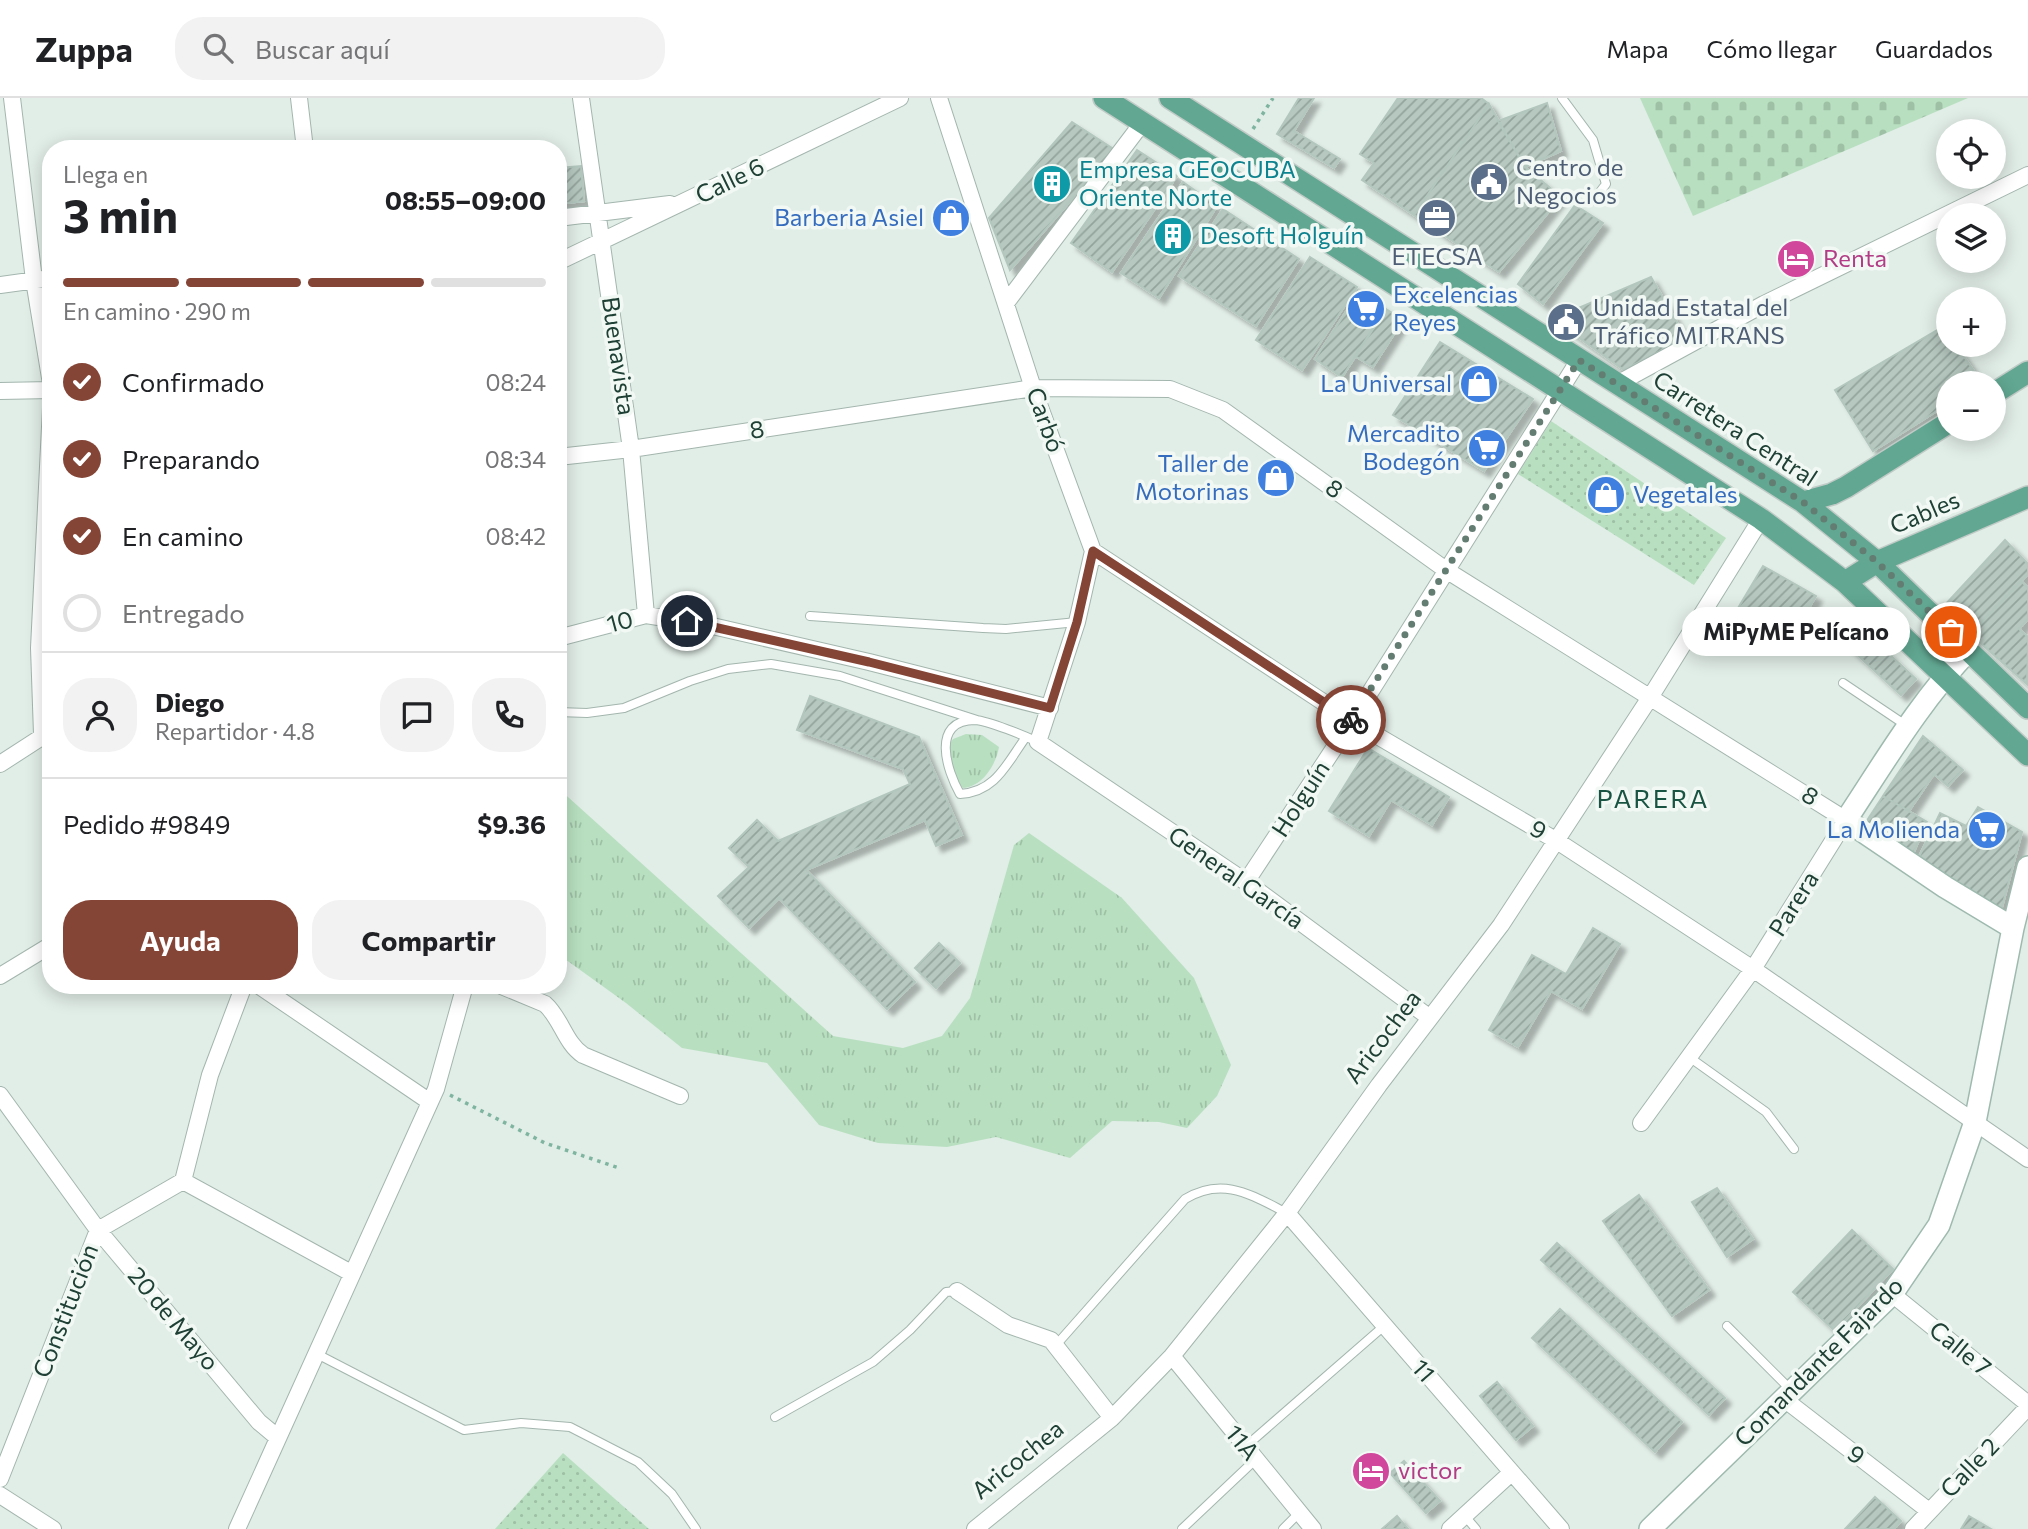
<!DOCTYPE html>
<html lang="es">
<head>
<meta charset="utf-8">
<style>
  :root { --surface:#fff; --page:#f2f2f2; --text:#202124; --muted:#757577; --line:#e0e0e0; --accent:#844436 }
  body { margin:0; font-family:Commissioner,sans-serif; background:var(--page); color:var(--text); height:100vh; display:flex; flex-direction:column; font-size:26px; white-space:nowrap }
  * { box-sizing:border-box; margin:0 }
  p { font-size:23px; color:var(--muted) }
  .icon { flex:none; width:38px; height:38px; fill:none; stroke:currentColor; stroke-width:2; stroke-linecap:round; stroke-linejoin:round }
  .map { position:relative; flex:1; overflow:hidden }
  .panel { position:absolute; left:42px; top:42px; width:525px; height:854px; display:flex; flex-direction:column; background:var(--surface); border-radius:28px; box-shadow:0 4px 18px #0003 }
  .panel>* { flex:none }
  .tools { position:absolute; left:1936px; top:21px; display:grid; gap:14px }
  .tools a { display:grid; place-items:center; width:70px; height:70px; border-radius:50%; background:var(--surface); box-shadow:0 4px 18px #0003; font-size:35px }
  .pin { position:absolute; display:grid; place-items:center; width:60px; height:60px; color:#fff; margin:-30px; border:4px solid #fff; border-radius:50%; box-shadow:0 2px 7px #0007 }
  .courier { position:absolute; display:grid; place-items:center; width:70px; height:70px; margin:-35px; border:5px solid #844436; border-radius:50%; background:#fff; color:#222; box-shadow:0 2px 9px #0007 }
  .bubble { position:absolute; height:49px; border-radius:24px; background:var(--surface); box-shadow:0 4px 18px #0003; font-size:23px; font-weight:700; line-height:49px; text-align:center }
  .head em { font-style:normal; font-weight:700 }
  .head div { display:flex; flex-direction:column-reverse }
  .head { display:flex; align-items:center; justify-content:space-between; height:119px; padding:0 21px }
  h1 { font-size:46px; font-weight:700; line-height:52px }
  .bar { display:grid; grid-template-columns:repeat(4,1fr); gap:10px 7px; align-content:center; height:84px; padding:0 21px }
  .bar i { height:9px; border-radius:5px; background:var(--line) }
  .bar .selected { background:var(--accent) }
  .bar p { grid-column:span 4 }
  .line { display:flex; align-items:center; gap:18px; padding:0 21px; border-top:2px solid var(--line) }
  .line div { flex:1 }
  .round { display:grid; place-items:center; flex:none; width:74px; height:74px; border-radius:28px; background:var(--page) }
  ol { padding:0 21px; list-style:none }
  li { display:flex; align-items:center; gap:21px; height:77px }
  li p { margin-inline-start:auto }
  li .icon { padding:7px; border-radius:50%; background:var(--accent); color:#fff; stroke-width:4 }
  li:last-child { color:var(--muted) }
  li i { width:38px; height:38px; border:4px solid var(--line); border-radius:50% }
  .cta { display:flex; gap:14px; margin-top:auto; padding:14px 21px }
  .cta a { flex:1; height:80px; border-radius:28px; background:var(--accent); color:#fff; font-size:28px; font-weight:700; line-height:80px; text-align:center }
  .cta a+a { background:var(--page); color:var(--text) }
  header { display:flex; align-items:center; gap:42px; box-sizing:border-box; height:98px; padding:0 35px; background:var(--surface); border-bottom:2px solid var(--line) }
  header strong { font-size:33px }
  nav { display:flex; gap:38px; margin-inline-start:auto; font-size:24px }
  .search { width:490px; height:63px; background:var(--page); display:flex; align-items:center; gap:18px; box-sizing:border-box; padding:0 24px; border-radius:28px; color:var(--muted); font-size:26px }
  .map>svg:first-child { display:block }
  .grass { fill:url(#grass-tufts) }
  .cemetery { fill:url(#cemetery-stones) }
  .garden { fill:url(#garden-dots) }
  .building { fill:url(#building-hatch); stroke:#b3c7be; stroke-width:2; filter:url(#shadow) }
  .lines { fill:none; stroke-linecap:round; stroke-linejoin:round }
  .lane-casing { stroke:#a3b6ae; stroke-width:10 }
  .street-casing { stroke:#a3b6ae; stroke-width:18 }
  .secondary-casing { stroke:#9ebaaf; stroke-width:24 }
  .primary-casing { stroke:#c0cac6; stroke-width:24 }
  .path { stroke:#7eb4a0; stroke-width:3.5; stroke-dasharray:3.5 5; stroke-linecap:butt }
  .lane { stroke:#fff; stroke-width:8 }
  .street { stroke:#fff; stroke-width:16 }
  .secondary { stroke:#fff; stroke-width:21 }
  .primary { stroke:#61a791; stroke-width:21 }
  .done { stroke:#637d73; stroke-width:7; stroke-dasharray:0 12.6 }
  .route { stroke:#844436; stroke-width:9 }
  .labels { text-anchor:middle; stroke-width:7; stroke-linejoin:round; paint-order:stroke }
  .service-label { font-size:24px; fill:#4e5e75; stroke:#f2f9f5; text-anchor:start }
  .culture-label { font-size:24px; fill:#0d838f; stroke:#f2f9f5; text-anchor:start }
  .street-label { font-size:24px; fill:#1f4035; stroke:#f2f9f5 }
  .shop-label { font-size:24px; fill:#366cbe; stroke:#f2f9f5; text-anchor:end }
  .hotel-label { font-size:24px; fill:#b23c85; stroke:#f2f9f5; text-anchor:start }
  .neighbourhood-label { font-size:26px; letter-spacing:2px; fill:#195442; stroke:#f2f9f5 }
</style>
</head>
<body>
<header>
<strong>Zuppa</strong>
<div class="search"><svg class="icon" aria-label="search" viewBox="0 0 24 24"><circle cx="10" cy="10" r="6"/><path d="M15 15l6 6"/></svg>Buscar aquí</div>
<nav><a>Mapa</a><a>Cómo llegar</a><a>Guardados</a></nav>
</header>
<div class="map">
<svg width="2028" height="1431" viewBox="0 0 2028 1431">
  <defs>
    <pattern id="grass-tufts" width="24" height="20" patternUnits="userSpaceOnUse" patternTransform="scale(1.75)"><rect width="24" height="20" fill="#b8e0c0"/><path d="M3 7l-1-3M5 7V3M7 7l1-3M15 17l-1-3M17 17v-4M19 17l1-3" fill="none" stroke="#9ec1a6"/></pattern>
    <pattern id="cemetery-stones" width="16" height="16" patternUnits="userSpaceOnUse" patternTransform="scale(1.75)"><rect width="16" height="16" fill="#b8e0c0"/><path d="M2 7V4a2 2 0 0 1 4 0v3zM10 15v-3a2 2 0 0 1 4 0v3z" fill="#9ec1a6"/></pattern>
    <pattern id="garden-dots" width="8" height="8" patternUnits="userSpaceOnUse" patternTransform="scale(1.75)"><rect width="8" height="8" fill="#b8e0c0"/><path d="M2 2h.1M6 6h.1" fill="none" stroke="#9ec1a6" stroke-width="1.8" stroke-linecap="round"/></pattern>
    <pattern id="building-hatch" width="6" height="6" patternUnits="userSpaceOnUse" patternTransform="scale(1.75)"><rect width="6" height="6" fill="#b6c8c0"/><path d="M-1 1l2-2M0 6l6-6M5 7l2-2" fill="none" stroke="#93a49d"/></pattern>
    <filter id="shadow"><feDropShadow dx="6" dy="6" stdDeviation="2" flood-color="#0004"/></filter>
  </defs>
  <rect width="100%" height="100%" fill="#e1ede7"/>
  <path class="grass" d="M966,636L982,637L999,649C996,667 982,689 963,690L953,677L947,650L953,641Z
    M558,690L833,938L903,950L942,938L970,900L1014,747L1029,735L1122,800L1194,880L1231,967L1217,998L1187,1030L1159,1024L1112,1023L1070,1060L996,1039L947,1049L878,1045L819,1027L767,965L682,950L626,905L558,856Z"/>
  <path class="cemetery" d="M1640,0H1968L1693,118Z"/>
  <path class="garden" d="M1551,323L1726,440L1694,487L1518,376Z
    M563,1355L649,1431H495Z"/>
  <path class="building" d="M1299,0H1314L1294,33L1340,61L1334,70L1277,36Z
    M1398,0H1481L1489,6L1414,117L1362,82L1374,65L1360,56Z
    M1547,5L1561,53L1525,69L1498,23Z
    M1489,6L1525,69L1561,99L1499,174L1414,117Z
    M1072,24L1115,52L1010,172L989,120Z
    M1137,52L1177,78L1112,174L1071,145Z
    M581,68L584,103L558,106V70Z
    M1183,84L1217,108L1159,200L1121,175Z
    M1575,107L1603,125L1543,206L1518,186Z
    M1223,111L1299,161L1256,228L1179,178Z
    M1310,159L1357,189L1302,272L1256,242Z
    M1651,179L1686,240L1624,272L1567,231L1562,217Z
    M1359,194L1386,211L1342,279L1315,261Z
    M1386,211L1403,222L1373,269L1355,258Z
    M1944,228L1948,234V247H1956L1982,285H1948V306L1873,353L1835,292Z
    M1440,244L1533,301L1484,373L1393,317Z
    M2005,442L2028,466V476L1970,536L1943,509Z
    M1763,468L1816,498L1787,547L1734,517Z
    M2021,483L2028,490V521L2019,531L2028,539L2027,586L1970,536Z
    M1844,514L1916,581L1901,597L1828,530Z
    M810,598L919,639L962,737L936,748L925,722L806,772L915,884L887,911L779,800L749,830L718,798L749,769L729,750L757,722L778,743L910,686L903,671L797,632Z
    M1923,638L1963,672L1948,688L1934,676L1909,713L1883,698Z
    M1368,650L1449,699L1432,727L1391,702L1369,738L1329,713Z
    M1883,698L1927,724L1913,756L1866,724Z
    M1978,709L2022,734L2001,813L1918,761L1940,715L1966,728Z
    M1593,830L1620,846L1582,911L1551,893L1518,949L1489,932L1532,857L1566,876Z
    M939,845L960,865L936,890L915,870Z
    M1717,1090L1753,1141L1727,1159L1692,1104Z
    M1639,1097L1709,1192L1672,1218L1603,1123Z
    M1852,1132L1893,1171L1835,1233L1793,1194Z
    M1557,1145L1725,1300L1709,1317L1541,1162Z
    M1560,1211L1682,1324L1655,1354L1532,1240Z
    M1497,1284L1533,1328L1516,1342L1480,1298Z
    M1404,1363L1440,1403L1426,1415L1390,1375Z
    M1875,1399L1901,1423L1894,1431H1845Z
    M1397,1418L1408,1431H1382Z
    M1969,1418L1991,1431H1961Z"/>
  <g class="lines">
    <defs>
      <path id="lane" d="M1562,0L1593,42L1606,86L1593,103
        M810,518L983,530L1006,531L1077,524
        M1843,585L1907,628
        M558,614L587,615L624,610L690,583L728,571L771,566L840,578L977,622
        M42,636L51,652
        M1026,639C1007,665 996,694 960,696C947,673 930,622 975,622C989,623 1025,638 1038,644
        M1689,959L1766,1014L1794,1051
        M1727,1228L1790,1291
        M1057,1246L1185,1101C1223,1078 1251,1097 1287,1115
        M317,1256L464,1332L521,1325L570,1329L638,1364L672,1396L696,1431
        M775,1319L873,1264L910,1232L946,1194L957,1193
        M1245,1349L1384,1228
        M1464,1417L1476,1431
        M1182,1431L1255,1362
        M1283,1431L1299,1415"/>
      <path id="street" d="M12,0L34,182L51,286
        M299,0L305,51
        M581,0L631,351L646,517
        M939,0L1033,290L1093,453L1077,524L1038,644L1246,784L1430,920
        M558,120L670,106
        M558,164L900,0
        M0,187L51,180
        M1006,205L1143,24
        M1617,286L1764,206L2028,77
        M0,293L51,292
        M558,359L631,351L1033,290L1170,291L1223,312L1446,472L1846,722L1753,871L1641,1025
        M1093,453L1352,623L1557,743L1753,871L2028,1061
        M558,540L646,517L708,527L869,564L1050,610
        M558,585V604
        M42,636L39,550L51,309
        M0,666L51,633
        M1246,784L1352,623L1579,262
        M0,878L51,847
        M258,887L430,1004
        M499,887L545,906C561,920 565,945 583,957L680,998
        M0,997L98,1132L259,1324L277,1339
        M183,1083L351,1175
        M1287,1115L1561,1431
        M957,1193L1008,1227L1051,1242L1112,1320
        M1892,1196L2028,1306
        M1172,1258L1313,1431
        M1784,1301L1929,1413
        M0,1381L98,1132L183,1083L210,977L244,887
        M0,1397L53,1431
        M237,1431L436,991L465,887
        M975,1431L1112,1320L1172,1258L1287,1115L1379,987L1501,827L1651,598L1761,421
        M1450,1431L1511,1375
        M1913,1431L2028,1309"/>
      <path id="secondary" d="M1969,552C1921,602 1885,663 1846,722L1945,789L2013,830
        M1650,1431L1892,1196L1939,1127L1975,1024L2013,830L2028,769"/>
      <path id="primary" d="M1104,0L1761,421L1845,484L2028,657
        M1170,0L1803,404L1877,464L2028,610
        M1993,296L2028,274
        M1803,404L1832,396L1846,389L1948,325
        M1845,484L1877,464L2028,399"/>
    </defs>
    <use href="#lane" class="lane-casing"/>
    <use href="#street" class="street-casing"/>
    <use href="#secondary" class="secondary-casing"/>
    <use href="#primary" class="primary-casing"/>
    <path class="path" d="M1253,31L1273,0
      M450,997L545,1045L619,1070"/>
    <use href="#lane" class="lane"/>
    <use href="#street" class="street"/>
    <use href="#secondary" class="secondary"/>
    <use href="#primary" class="primary"/>
  </g>
  <g class="lines">
    <path class="done" d="M1351,622L1579,262L1803,404L1877,464L1951,534"/>
    <path class="route" d="M687,523L869,564L1050,610L1077,524L1093,453L1351,622"/>
  </g>
  <defs>
    <symbol id="civic-disc" viewBox="-11 -11 22 22"><circle r="9.5" fill="#5c6f8a" stroke="#f2f9f5"/><path d="M-.6-6.5H3V-4.5H.6V-3L4-1V1h2V6H-6V1h2V-1L-.6-3ZM-1.2 2.5V6h2.4V2.5Z" fill="#fff"/></symbol>
    <symbol id="building-disc" viewBox="-11 -11 22 22"><circle r="9.5" fill="#0f9aa8" stroke="#f2f9f5"/><path d="M-4-6H4V6H1V3H-1V6H-4ZM-2.5-4.3h1.7v1.8h-1.7ZM.8-4.3h1.7v1.8H.8ZM-2.5-1h1.7V.8h-1.7ZM.8-1h1.7V.8H.8Z" fill="#fff"/></symbol>
    <symbol id="shop-disc" viewBox="-11 -11 22 22"><circle r="9.5" fill="#3f7fe0" stroke="#f2f9f5"/><path d="M-5-2.5h2.3a2.7 3.5 0 0 1 5.4 0H5L5.5 6h-11ZM-1.5-2.5h3a1.5 2.3 0 0 0-3 0Z" fill="#fff"/></symbol>
    <symbol id="office-disc" viewBox="-11 -11 22 22"><circle r="9.5" fill="#5c6f8a" stroke="#f2f9f5"/><path d="M-6-3h4V-5.5h4V-3h4V5H-6ZM-1-4.5V-3h2v-1.5ZM-6 0V1H6V0Z" fill="#fff"/></symbol>
    <symbol id="hotel-disc" viewBox="-11 -11 22 22"><circle r="9.5" fill="#d1479c" stroke="#f2f9f5"/><path d="M-6-4.5h1.5V1H6V5H4.5V3h-9V5H-6ZM-4 0a1.8 1.8 0 1 1 3.6 0ZM.5 0V-2.5h3Q6-2.5 6 0Z" fill="#fff"/></symbol>
    <symbol id="supermarket-disc" viewBox="-11 -11 22 22"><circle r="9.5" fill="#3f7fe0" stroke="#f2f9f5"/><path d="M-6-5.5h2.5l.6 2H6L4.5 2H-2.5L-4.4-4H-6ZM-1.5 3.2a1.3 1.3 0 1 0 .1 0ZM3 3.2a1.3 1.3 0 1 0 .1 0Z" fill="#fff"/></symbol>
  </defs>
  <g fill-rule="evenodd">
    <use href="#civic-disc" x="1467" y="62" width="44" height="44"/>
    <use href="#building-disc" x="1030" y="64" width="44" height="44"/>
    <use href="#shop-disc" x="929" y="98" width="44" height="44"/>
    <use href="#office-disc" x="1415" y="98" width="44" height="44"/>
    <use href="#building-disc" x="1151" y="116" width="44" height="44"/>
    <use href="#hotel-disc" x="1774" y="139" width="44" height="44"/>
    <use href="#supermarket-disc" x="1344" y="189" width="44" height="44"/>
    <use href="#civic-disc" x="1544" y="202" width="44" height="44"/>
    <use href="#shop-disc" x="1457" y="264" width="44" height="44"/>
    <use href="#supermarket-disc" x="1465" y="328" width="44" height="44"/>
    <use href="#shop-disc" x="1254" y="358" width="44" height="44"/>
    <use href="#shop-disc" x="1584" y="375" width="44" height="44"/>
    <use href="#supermarket-disc" x="1965" y="710" width="44" height="44"/>
    <use href="#hotel-disc" x="1349" y="1351" width="44" height="44"/>
  </g>
  <g class="labels">
    <g class="service-label">
      <text x="1516" y="78">Centro de<tspan x="1516" dy="28">Negocios</tspan></text>
      <text x="1437" y="167" text-anchor="middle">ETECSA</text>
      <text x="1593" y="218">Unidad Estatal del<tspan x="1593" dy="28">Tráfico MITRANS</tspan></text>
    </g>
    <g class="culture-label">
      <text x="1079" y="80">Empresa GEOCUBA<tspan x="1079" dy="28">Oriente Norte</tspan></text>
      <text x="1200" y="146">Desoft Holguín</text>
    </g>
    <g class="street-label">
      <text transform="translate(730 83) rotate(-26)" y="8">Calle 6</text>
      <text transform="translate(618 258) rotate(82)" y="8">Buenavista</text>
      <text transform="translate(1045 322) rotate(70)" y="8">Carbó</text>
      <text transform="translate(1735 331) rotate(33)" y="8">Carretera Central</text>
      <text transform="translate(757 332) rotate(-9)" y="8">8</text>
      <text transform="translate(1334 391) rotate(36)" y="8">8</text>
      <text transform="translate(1925 415) rotate(-23)" y="8">Cables</text>
      <text transform="translate(620 524) rotate(-15)" y="8">10</text>
      <text transform="translate(1810 698) rotate(32)" y="8">8</text>
      <text transform="translate(1301 701) rotate(-57)" y="8">Holguín</text>
      <text transform="translate(1538 732) rotate(30)" y="8">9</text>
      <text transform="translate(1236 780) rotate(35)" y="8">General García</text>
      <text transform="translate(1794 806) rotate(-58)" y="8">Parera</text>
      <text transform="translate(1383 939) rotate(-53)" y="8">Aricochea</text>
      <text transform="translate(66 1213) rotate(-69)" y="8">Constitución</text>
      <text transform="translate(173 1221) rotate(50)" y="8">20 de Mayo</text>
      <text transform="translate(1960 1251) rotate(39)" y="8">Calle 7</text>
      <text transform="translate(1819 1264) rotate(-45)" y="8">Comandante Fajardo</text>
      <text transform="translate(1423 1273) rotate(49)" y="8">11</text>
      <text transform="translate(1242 1345) rotate(51)" y="8">11A</text>
      <text transform="translate(1856 1357) rotate(38)" y="8">9</text>
      <text transform="translate(1018 1362) rotate(-39)" y="8">Aricochea</text>
      <text transform="translate(1970 1370) rotate(-46)" y="8">Calle 2</text>
    </g>
    <g class="shop-label">
      <text x="924" y="128">Barberia Asiel</text>
      <text x="1393" y="205" text-anchor="start">Excelencias<tspan x="1393" dy="28">Reyes</tspan></text>
      <text x="1452" y="294">La Universal</text>
      <text x="1460" y="344">Mercadito<tspan x="1460" dy="28">Bodegón</tspan></text>
      <text x="1249" y="374">Taller de<tspan x="1249" dy="28">Motorinas</tspan></text>
      <text x="1633" y="405" text-anchor="start">Vegetales</text>
      <text x="1960" y="740">La Molienda</text>
    </g>
    <g class="hotel-label">
      <text x="1823" y="169">Renta</text>
      <text x="1398" y="1381">victor</text>
    </g>
    <g class="neighbourhood-label">
      <text x="1653" y="710">PARERA</text>
    </g>
  </g>
</svg>
<div class="tools">
<a><svg class="icon" aria-label="locate" viewBox="0 0 24 24"><circle cx="12" cy="12" r="6"/><path d="M12 2v4M12 18v4M2 12h4M18 12h4"/></svg></a>
<a><svg class="icon" aria-label="layers" viewBox="0 0 24 24"><path d="M12 4l9 5-9 5-9-5zM3 14l9 5 9-5"/></svg></a>
<a>+</a>
<a>−</a>
</div>
<div class="pin" style="left:1951px;top:534px;background:#ea580c"><svg class="icon" aria-label="bag" viewBox="0 0 24 24"><path d="M5 8h14l-1 12H6zM9 8a3 3 0 0 1 6 0"/></svg></div>
<div class="pin" style="left:687px;top:523px;background:#1f2937"><svg class="icon" aria-label="home" viewBox="0 0 24 24"><path d="M3 11l9-7 9 7M6 9v11h12V9"/></svg></div>
<div class="courier" style="left:1351px;top:622px"><svg class="icon" aria-label="bike" viewBox="0 0 24 24"><circle cx="6" cy="16" r="4"/><circle cx="18" cy="16" r="4"/><path d="M6 16l4-8h5l3 8M10 8l3 8H6M13 5h3"/></svg></div>
<div class="bubble" style="left:1682px;top:509px;width:228px">MiPyME Pelícano</div>
<section class="panel">
<div class="head"><div><h1>3 min</h1><p>Llega en</p></div><em>08:55–09:00</em></div>
<div class="bar"><i class="selected"></i><i class="selected"></i><i class="selected"></i><i></i><p>En camino · 290 m</p></div>
<ol>
<li><svg class="icon" aria-label="check" viewBox="0 0 24 24"><path d="M5 12l5 5 9-10"/></svg>Confirmado<p>08:24</p></li>
<li><svg class="icon" aria-label="check" viewBox="0 0 24 24"><path d="M5 12l5 5 9-10"/></svg>Preparando<p>08:34</p></li>
<li><svg class="icon" aria-label="check" viewBox="0 0 24 24"><path d="M5 12l5 5 9-10"/></svg>En camino<p>08:42</p></li>
<li><i></i>Entregado</li>
</ol>
<div class="line" style="height:126px"><a class="round"><svg class="icon" aria-label="person" viewBox="0 0 24 24"><circle cx="12" cy="8" r="4"/><path d="M4 21q1-7 8-7t8 7"/></svg></a><div><b>Diego</b><p>Repartidor · 4.8</p></div><a class="round"><svg class="icon" aria-label="chat" viewBox="0 0 24 24"><path d="M4 5h16v11H9l-5 4z"/></svg></a><a class="round"><svg class="icon" aria-label="phone" viewBox="0 0 24 24"><path d="M5 4h4l2 5-3 2q2 4 5 5l2-3 5 2v4C11 20 4 13 5 4z"/></svg></a></div>
<div class="line" style="height:91px"><div>Pedido #9849</div><b>$9.36</b></div>
<div class="cta"><a>Ayuda</a><a>Compartir</a></div>
</section>
</div>
</body>
</html>
